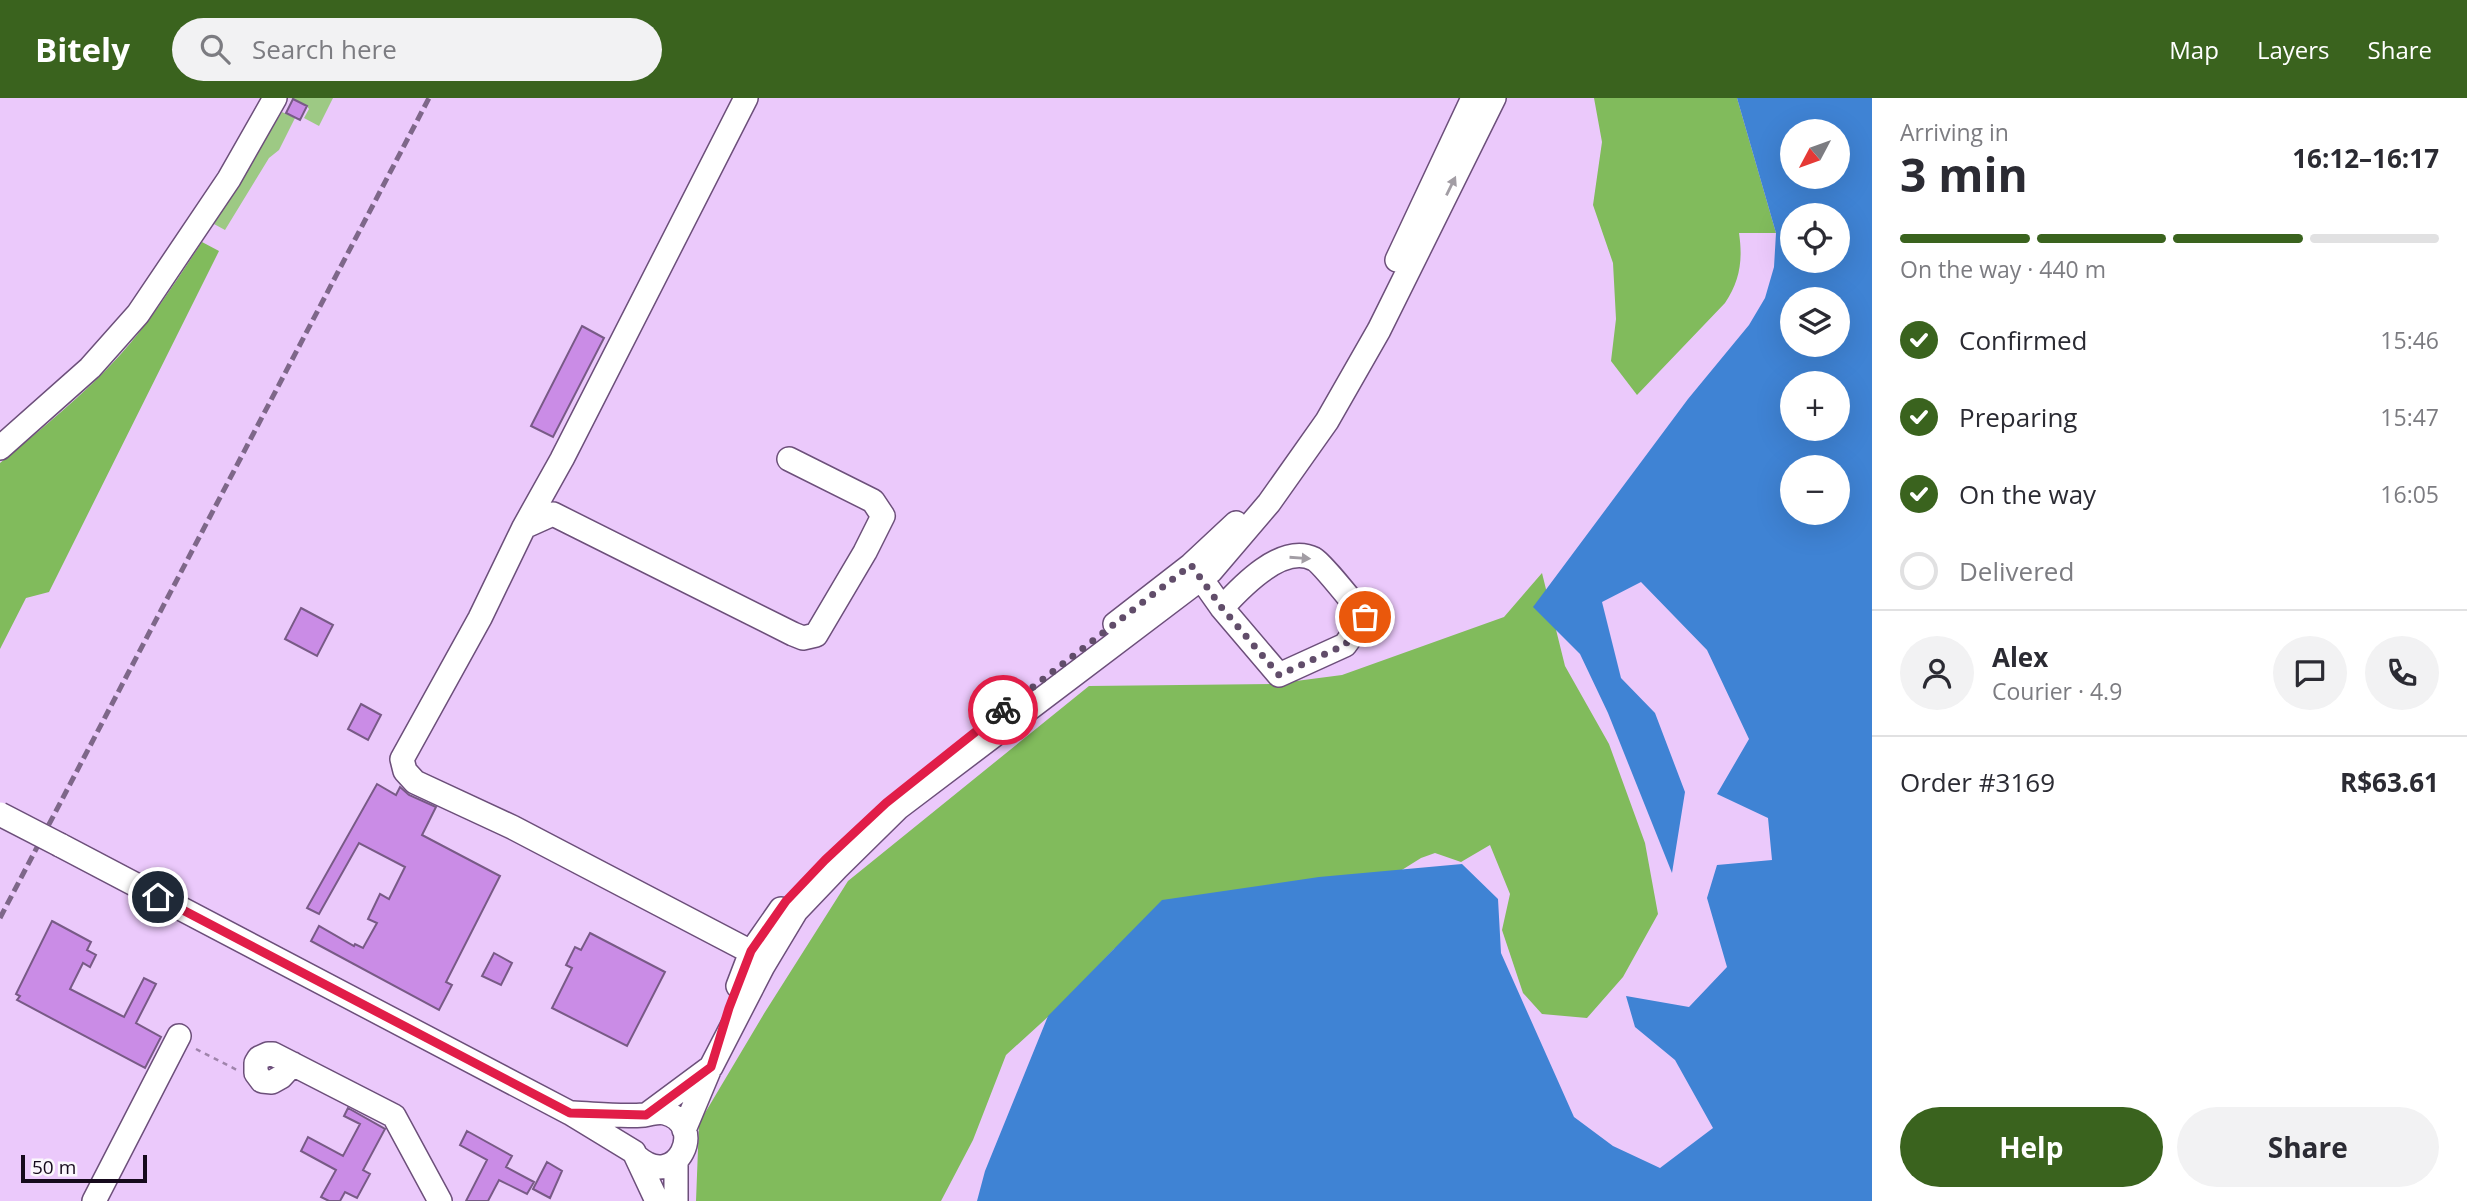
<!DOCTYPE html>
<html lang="en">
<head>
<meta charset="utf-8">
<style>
  :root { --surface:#fff; --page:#f2f2f3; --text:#2b2b33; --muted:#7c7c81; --line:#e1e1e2; --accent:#3a631e }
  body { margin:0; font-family:"Open Sans",sans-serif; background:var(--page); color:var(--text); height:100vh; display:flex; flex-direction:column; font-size:26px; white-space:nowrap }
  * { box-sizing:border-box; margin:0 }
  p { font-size:23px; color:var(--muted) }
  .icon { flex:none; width:38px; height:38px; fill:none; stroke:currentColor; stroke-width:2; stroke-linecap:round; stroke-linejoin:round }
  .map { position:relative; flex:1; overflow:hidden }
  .sheet { display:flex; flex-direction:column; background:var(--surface); width:595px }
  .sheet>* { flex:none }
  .needle { width:46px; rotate:229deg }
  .controls { position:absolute; left:1780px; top:21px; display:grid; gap:14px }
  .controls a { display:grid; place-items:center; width:70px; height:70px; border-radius:50%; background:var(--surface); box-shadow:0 7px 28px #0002; font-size:35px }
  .scale { position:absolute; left:21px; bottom:18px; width:126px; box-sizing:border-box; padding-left:7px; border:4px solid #160a1c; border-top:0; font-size:19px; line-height:24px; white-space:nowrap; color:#160a1c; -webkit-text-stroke:5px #fbf7fc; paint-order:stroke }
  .pin { position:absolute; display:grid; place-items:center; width:60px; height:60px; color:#fff; margin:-30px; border:4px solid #fff; border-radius:50%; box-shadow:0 2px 7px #0007 }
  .courier { position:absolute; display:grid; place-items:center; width:70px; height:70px; margin:-35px; border:5px solid #e11d48; border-radius:50%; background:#fff; color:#222; box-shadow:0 2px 9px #0007 }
  .overview em { font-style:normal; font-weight:700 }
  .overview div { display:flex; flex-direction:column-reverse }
  .overview { display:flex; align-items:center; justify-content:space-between; height:119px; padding:0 28px }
  h1 { font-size:46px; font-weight:700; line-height:52px }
  .bar { display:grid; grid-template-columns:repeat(4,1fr); gap:10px 7px; align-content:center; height:84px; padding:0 28px }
  .bar i { height:9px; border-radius:5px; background:var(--line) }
  .bar .selected { background:var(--accent) }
  .bar p { grid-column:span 4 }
  .line { display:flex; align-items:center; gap:18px; padding:0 28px; border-top:2px solid var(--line) }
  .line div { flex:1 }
  .round { display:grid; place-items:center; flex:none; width:74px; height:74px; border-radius:37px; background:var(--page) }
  ol { padding:0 28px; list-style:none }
  li { display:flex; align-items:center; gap:21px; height:77px }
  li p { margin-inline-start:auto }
  li .icon { padding:7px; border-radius:50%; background:var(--accent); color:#fff; stroke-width:4 }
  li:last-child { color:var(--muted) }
  li i { width:38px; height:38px; border:4px solid var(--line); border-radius:50% }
  .primary-button { display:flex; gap:14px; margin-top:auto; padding:14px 28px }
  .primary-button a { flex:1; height:80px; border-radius:42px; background:var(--accent); color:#fff; font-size:28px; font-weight:700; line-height:80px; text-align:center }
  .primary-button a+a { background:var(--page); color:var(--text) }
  header { display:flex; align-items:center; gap:42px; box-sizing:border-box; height:98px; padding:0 35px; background:var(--accent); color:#fff }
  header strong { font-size:33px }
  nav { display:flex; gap:38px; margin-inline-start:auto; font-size:24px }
  .search { width:490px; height:63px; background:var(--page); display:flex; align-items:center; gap:18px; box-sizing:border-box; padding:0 24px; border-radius:38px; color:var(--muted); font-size:26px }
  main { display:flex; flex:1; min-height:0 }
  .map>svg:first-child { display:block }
  .green { fill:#9dc984 }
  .forest { fill:#81bb5c }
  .water { fill:#3f83d4; fill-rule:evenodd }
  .building { fill:#ca8ce6; stroke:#785a86; stroke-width:2 }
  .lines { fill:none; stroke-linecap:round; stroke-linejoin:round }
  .minor-casing { stroke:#6c4f7a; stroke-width:26 }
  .path { stroke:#9f84ab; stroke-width:2.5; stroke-dasharray:5 5; stroke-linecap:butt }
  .minor { stroke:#fff; stroke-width:23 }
  .rail { stroke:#7e6789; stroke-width:5; stroke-dasharray:10 5; stroke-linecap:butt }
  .minor-bridge-casing { stroke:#6c4f7a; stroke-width:26; stroke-linecap:butt }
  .minor-bridge { stroke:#fff; stroke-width:23 }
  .oneway { fill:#a29da4 }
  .done { stroke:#614d6a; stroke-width:7; stroke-dasharray:0 12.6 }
  .route { stroke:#e11d48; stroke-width:9 }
</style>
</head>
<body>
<header>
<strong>Bitely</strong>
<div class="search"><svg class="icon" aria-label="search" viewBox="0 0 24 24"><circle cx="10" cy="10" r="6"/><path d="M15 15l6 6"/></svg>Search here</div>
<nav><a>Map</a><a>Layers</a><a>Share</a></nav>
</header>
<main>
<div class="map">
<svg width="1872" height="1103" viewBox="0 0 1872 1103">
  <rect width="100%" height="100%" fill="#ebc9fb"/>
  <path class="green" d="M291,0H333L319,28L304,20L309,11L307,8Z
    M282,14L295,20L279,52L269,60L225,132L214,126Z"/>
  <path class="forest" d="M1594,0H1737L1776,135H1739C1743,162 1740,183 1725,205L1637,297L1611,263L1616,221L1613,165L1593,107L1602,44Z
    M202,144L219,153L49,494L26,500L0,551V365C41,331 84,297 120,257C151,223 176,183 202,144Z
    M1542,475L1565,568L1609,646L1645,745L1658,816L1623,879L1587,920L1542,916L1523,895L1502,832L1510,796L1490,747L1461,764L1435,755L1421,760L1389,780L1169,817L1114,851L1061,907L1006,957L973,1042L941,1103H696L699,1025L765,914L848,783L1089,588L1273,586L1342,577L1504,519Z"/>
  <path class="water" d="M1737,0H1872V1103H977L985,1073L1048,918L1162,802L1319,779L1462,766L1498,801L1501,855L1574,1019L1613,1048L1660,1070L1713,1030L1675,962L1635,929L1626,898L1689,909L1727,869L1707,800L1717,767L1772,762L1768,720L1717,696L1749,641L1707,552L1641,484L1602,504L1621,580L1655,615L1685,694L1672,775L1608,615L1580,556L1533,509L1688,301L1749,227L1765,200L1774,169L1776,135ZM1792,33H1838V79H1792ZM1792,117H1838V163H1792ZM1792,201H1838V247H1792ZM1792,285H1838V331H1792ZM1792,369H1838V415H1792Z"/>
  <path class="building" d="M293,1L307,8L300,22L286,15Z
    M582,228L604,240L553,339L531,328Z
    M301,510L333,527L317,558L285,541Z
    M361,606L381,617L368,642L348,631Z
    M377,686L396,697L400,689L409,697L436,709L422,737L500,778L446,884L452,887L439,912L311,843L319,828L354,848L355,846L363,850L377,825L368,821L380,796L389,801L405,769L359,745L319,816L307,810Z
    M52,823L91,844L87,852L96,857L90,869L83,865L70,891L124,919L144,880L156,886L136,925L161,939L145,970L17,902L20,898L16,896Z
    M590,835L665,874L627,948L552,910L572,870L566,867L575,849L581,852Z
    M494,855L512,865L501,887L482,878Z
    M348,1010L385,1031L363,1072L370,1076L357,1100L345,1094L340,1103H329L321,1099L336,1072L301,1053L308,1039L343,1058L360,1026L344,1018Z
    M467,1033L512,1058L506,1069L534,1084L527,1096L499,1082L488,1103H466L487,1062L460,1047Z
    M547,1064L562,1073L550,1100L533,1091Z"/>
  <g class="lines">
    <defs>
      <path id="minor" d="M1397,162L1473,0
        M0,350L90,270L138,216L229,81L275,0
        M524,429L562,361L746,0
        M1193,469L1222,510L1279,577L1345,547L1365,519C1356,509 1323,466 1314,461C1282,445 1241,489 1222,510
        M1115,526L1191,467L1236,425
        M60,747L570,1015L634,1054
        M751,854L512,729L415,684L405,673L402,661L480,520L524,429L553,416L793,536L803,540L816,537L865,454L883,418L873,403L789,361
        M738,888L751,854L781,811
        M293,966L281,979L272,984L262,983L256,975V965L259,960L268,956H273L394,1018L440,1103
        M573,1015C596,1016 621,1019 644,1017C652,1016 657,1013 665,1015C708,1026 677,1094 637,1059
        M649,1015L711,969L763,868L796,813L837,770L898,710L1211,473L1269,405L1327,323L1379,232L1494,0
        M684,1032L710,970
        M635,1056L657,1103
        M94,1103L179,938
        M676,1103V1063"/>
    </defs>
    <use href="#minor" class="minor-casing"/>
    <path class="path" d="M196,951L237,972"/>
    <use href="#minor" class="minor"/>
    <path class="rail" d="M0,820L429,0"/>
    <defs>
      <path id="minor-bridge" d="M0,716L60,747"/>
    </defs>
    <use href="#minor-bridge" class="minor-bridge-casing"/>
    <use href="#minor-bridge" class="minor-bridge"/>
  </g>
  <defs><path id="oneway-solid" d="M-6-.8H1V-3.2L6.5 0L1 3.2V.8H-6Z" transform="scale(1.75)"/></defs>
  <g class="oneway">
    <use href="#oneway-solid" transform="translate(1451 88) rotate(-64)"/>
    <use href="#oneway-solid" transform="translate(1300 460) rotate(4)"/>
  </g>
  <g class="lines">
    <path class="done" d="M1003,612L1191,467L1222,510L1279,577L1345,547L1365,519"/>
    <path class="route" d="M158,799L570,1015L646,1017L711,969L729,910L751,853L786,803L825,762L886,705L1003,612"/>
  </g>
</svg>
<div class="controls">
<a><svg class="needle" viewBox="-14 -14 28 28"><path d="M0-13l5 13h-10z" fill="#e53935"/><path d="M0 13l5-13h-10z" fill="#7c7c81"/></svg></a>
<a><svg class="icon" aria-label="locate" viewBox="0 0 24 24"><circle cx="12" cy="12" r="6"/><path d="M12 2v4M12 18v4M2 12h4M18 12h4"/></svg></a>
<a><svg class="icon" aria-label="layers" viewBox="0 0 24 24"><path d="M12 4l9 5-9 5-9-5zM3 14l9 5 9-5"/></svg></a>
<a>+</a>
<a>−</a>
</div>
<div class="scale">50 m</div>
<div class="pin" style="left:1365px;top:519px;background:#ea580c"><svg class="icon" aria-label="bag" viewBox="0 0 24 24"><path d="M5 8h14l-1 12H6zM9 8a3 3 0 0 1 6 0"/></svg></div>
<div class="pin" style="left:158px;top:799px;background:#1f2937"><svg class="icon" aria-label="home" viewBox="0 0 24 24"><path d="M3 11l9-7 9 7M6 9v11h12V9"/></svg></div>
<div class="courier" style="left:1003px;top:612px"><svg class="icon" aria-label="bike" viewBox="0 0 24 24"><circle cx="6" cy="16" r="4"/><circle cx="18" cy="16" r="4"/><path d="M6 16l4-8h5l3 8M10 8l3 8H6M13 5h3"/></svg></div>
</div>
<section class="sheet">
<div class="overview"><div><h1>3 min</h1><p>Arriving in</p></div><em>16:12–16:17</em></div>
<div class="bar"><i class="selected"></i><i class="selected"></i><i class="selected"></i><i></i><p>On the way · 440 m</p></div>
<ol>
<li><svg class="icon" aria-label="check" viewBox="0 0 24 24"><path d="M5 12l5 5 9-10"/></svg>Confirmed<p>15:46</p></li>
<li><svg class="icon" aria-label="check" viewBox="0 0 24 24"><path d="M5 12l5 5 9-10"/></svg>Preparing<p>15:47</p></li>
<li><svg class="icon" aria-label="check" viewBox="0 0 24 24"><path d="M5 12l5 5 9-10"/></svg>On the way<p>16:05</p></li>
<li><i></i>Delivered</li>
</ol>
<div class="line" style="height:126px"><a class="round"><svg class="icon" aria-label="person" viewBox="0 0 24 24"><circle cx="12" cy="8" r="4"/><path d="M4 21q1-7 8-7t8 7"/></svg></a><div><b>Alex</b><p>Courier · 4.9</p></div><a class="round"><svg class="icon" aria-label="chat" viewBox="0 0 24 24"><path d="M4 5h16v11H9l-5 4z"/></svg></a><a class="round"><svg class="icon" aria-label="phone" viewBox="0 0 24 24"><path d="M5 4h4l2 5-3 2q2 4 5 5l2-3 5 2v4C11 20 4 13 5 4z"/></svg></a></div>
<div class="line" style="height:91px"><div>Order #3169</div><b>R$63.61</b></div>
<div class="primary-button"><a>Help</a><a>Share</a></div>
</section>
</main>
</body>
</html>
